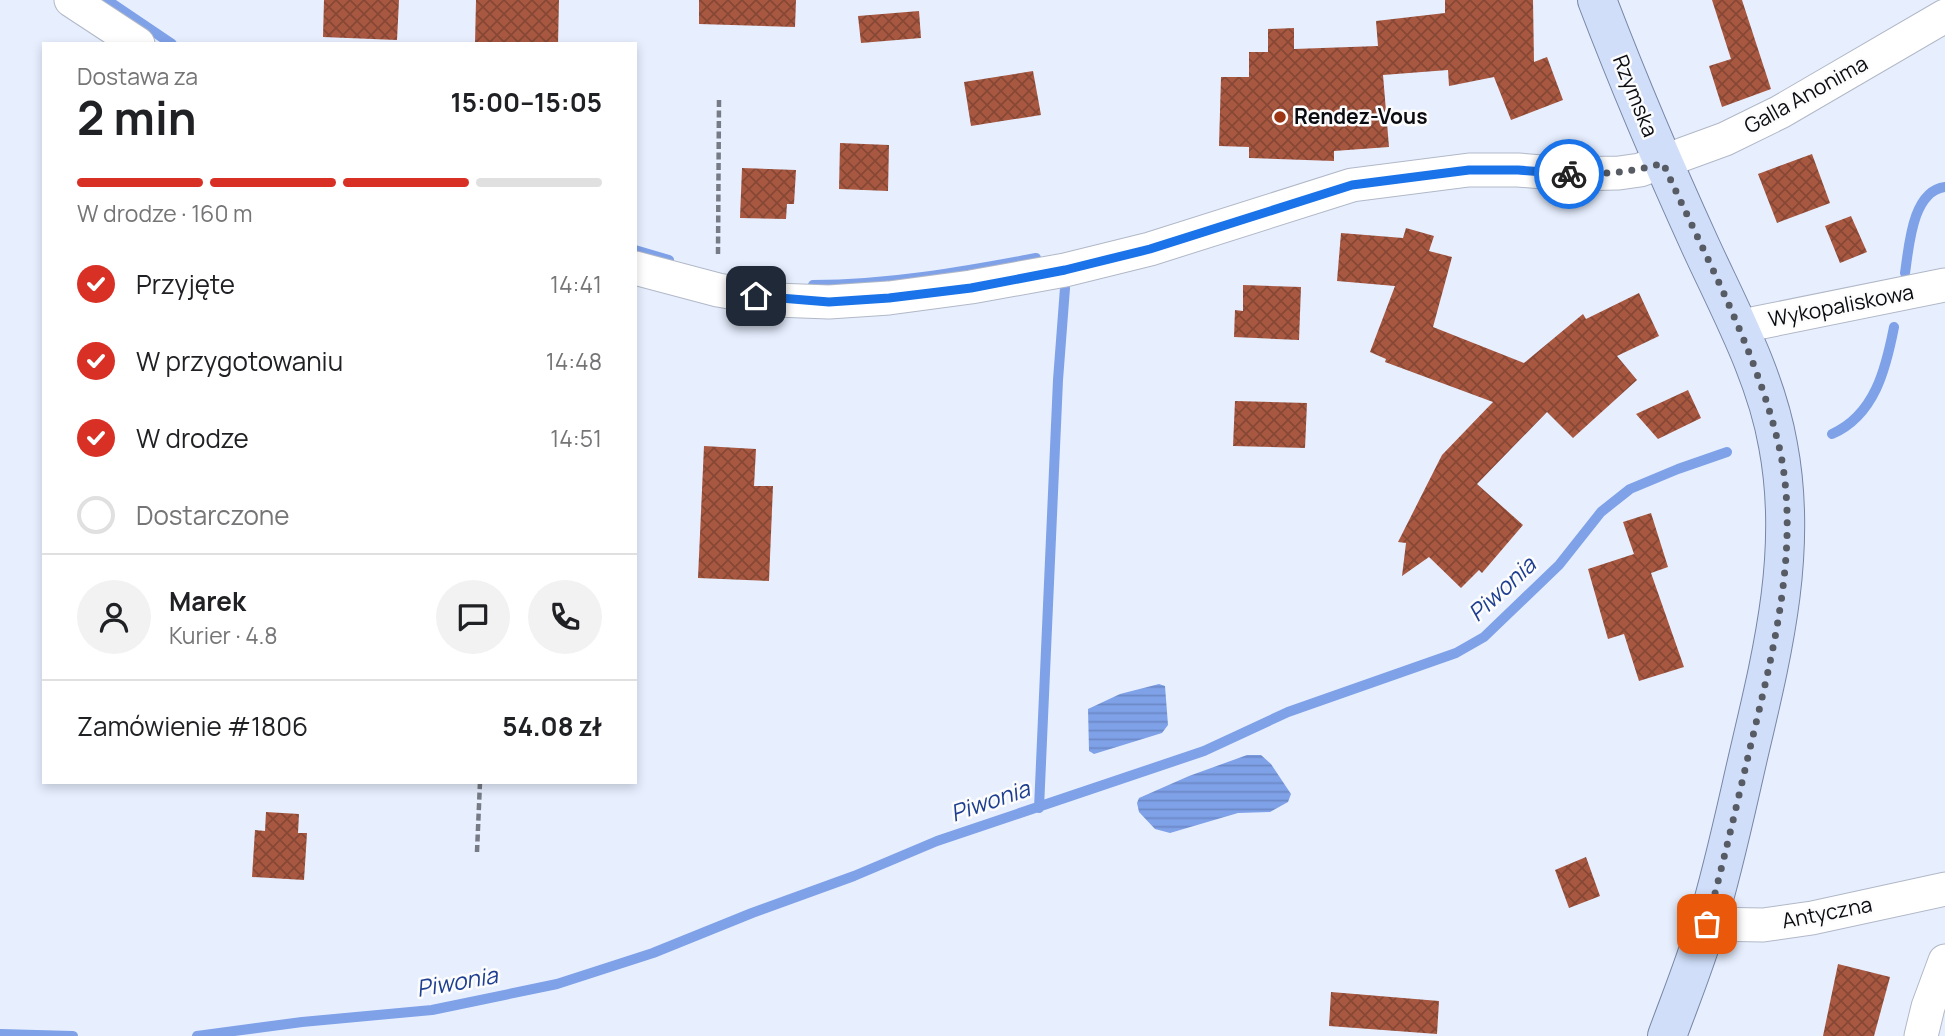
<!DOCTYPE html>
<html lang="pl">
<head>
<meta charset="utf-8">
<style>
  :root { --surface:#fff; --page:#f2f2f2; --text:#202124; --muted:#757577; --line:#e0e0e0; --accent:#d93025 }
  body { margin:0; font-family:Manrope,sans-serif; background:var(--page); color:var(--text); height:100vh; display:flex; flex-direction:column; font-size:26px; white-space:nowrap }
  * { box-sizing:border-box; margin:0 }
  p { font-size:23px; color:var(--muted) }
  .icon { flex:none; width:38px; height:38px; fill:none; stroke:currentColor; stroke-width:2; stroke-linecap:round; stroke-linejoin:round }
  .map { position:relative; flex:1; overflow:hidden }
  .side { position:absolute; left:42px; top:42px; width:595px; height:742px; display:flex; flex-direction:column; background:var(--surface); border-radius:0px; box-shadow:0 4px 10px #0003 }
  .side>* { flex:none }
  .pin { position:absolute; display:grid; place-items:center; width:60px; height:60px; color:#fff; margin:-30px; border-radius:14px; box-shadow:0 4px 10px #0006 }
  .courier { position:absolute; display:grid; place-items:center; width:70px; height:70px; margin:-35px; border:5px solid #1a73e8; border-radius:50%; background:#fff; color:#222; box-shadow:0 2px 9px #0007 }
  .headline em { font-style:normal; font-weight:700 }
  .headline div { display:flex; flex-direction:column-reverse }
  .headline { display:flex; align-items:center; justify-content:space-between; height:119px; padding:0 35px }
  h1 { font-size:46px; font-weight:700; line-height:52px }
  .bar { display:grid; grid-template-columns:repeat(4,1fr); gap:10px 7px; align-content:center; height:84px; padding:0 35px }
  .bar i { height:9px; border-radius:5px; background:var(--line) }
  .bar .current { background:var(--accent) }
  .bar p { grid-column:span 4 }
  .line { display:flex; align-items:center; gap:18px; padding:0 35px; border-top:2px solid var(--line) }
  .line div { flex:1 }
  .round { display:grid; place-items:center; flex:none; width:74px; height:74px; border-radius:37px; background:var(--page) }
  ol { padding:0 35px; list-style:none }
  li { display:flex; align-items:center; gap:21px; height:77px }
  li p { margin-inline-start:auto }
  li .icon { padding:7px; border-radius:50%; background:var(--accent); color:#fff; stroke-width:4 }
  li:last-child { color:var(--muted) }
  li i { width:38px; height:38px; border:4px solid var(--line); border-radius:50% }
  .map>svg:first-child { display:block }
  .water { fill:url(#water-rules) }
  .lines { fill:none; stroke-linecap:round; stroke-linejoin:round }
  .stream { stroke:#7fa1e8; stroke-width:10 }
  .building { fill:url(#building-cross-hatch) }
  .minor-casing { stroke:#b1b8c7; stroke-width:35 }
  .major-casing { stroke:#7786a5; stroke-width:40 }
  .path { stroke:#767b85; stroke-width:4.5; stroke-dasharray:7 3.5; stroke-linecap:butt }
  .minor { stroke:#fff; stroke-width:33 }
  .major { stroke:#d0def9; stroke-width:38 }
  .done { stroke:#575b64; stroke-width:7; stroke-dasharray:0 12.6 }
  .route { stroke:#1a73e8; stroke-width:9 }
  .poi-dot { fill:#9c3514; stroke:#fcfcfc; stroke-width:2.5 }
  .labels { text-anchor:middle; stroke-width:5; stroke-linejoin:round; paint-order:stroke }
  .street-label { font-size:21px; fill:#0a0c11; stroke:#fcfcfc }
  .poi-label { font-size:21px; font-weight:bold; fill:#0a0c11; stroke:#fcfcfc; text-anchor:start }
  .water-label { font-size:23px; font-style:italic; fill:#1e3f91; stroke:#fcfcfc }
</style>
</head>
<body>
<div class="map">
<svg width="1945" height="1036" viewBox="0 0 1945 1036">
  <defs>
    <pattern id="water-rules" width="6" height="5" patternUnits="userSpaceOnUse" patternTransform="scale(1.75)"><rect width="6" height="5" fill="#7fa1e8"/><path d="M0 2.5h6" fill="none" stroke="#6c89c6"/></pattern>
    <pattern id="building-cross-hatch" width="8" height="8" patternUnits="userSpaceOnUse" patternTransform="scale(1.75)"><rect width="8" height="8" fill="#a85841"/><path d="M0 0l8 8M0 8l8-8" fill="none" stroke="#874735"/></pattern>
  </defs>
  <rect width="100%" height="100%" fill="#e7efff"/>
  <path class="water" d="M1159,684L1165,686L1168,725L1162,733L1094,754L1089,751L1088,709L1120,694Z
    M1247,755H1261L1271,764L1291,794L1288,802L1270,812L1238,813L1170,833L1155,829L1139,812L1137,803L1139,798L1189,776Z"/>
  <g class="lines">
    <path class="stream" d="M107,0L172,44
      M635,250L669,260
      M1905,273C1909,247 1912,191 1945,187
      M813,285C888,285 962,272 1036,258
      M1832,434C1875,415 1886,368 1894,327
      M1039,808L1058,380L1065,288
      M0,1034L73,1036
      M197,1036L302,1022L432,1010L557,984L653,953L752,913L854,876L937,841L1204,751L1288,712L1456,653L1484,637L1559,565L1601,512L1630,489L1678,469L1727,452"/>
  </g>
  <path class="building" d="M324,0H399L397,40L323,37Z
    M476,0H559L558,44H475Z
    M699,0H796L795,27L699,24Z
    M1445,0H1533L1534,62L1547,57L1563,100L1511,120L1494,77L1449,86L1448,70L1383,75L1389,147L1334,151V161L1249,158V147L1219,146L1221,77H1249V52H1268V29L1294,28V49L1378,46L1376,21L1445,13Z
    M1712,0H1742L1771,89L1722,107L1709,66L1731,59Z
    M919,11L921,38L861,43L858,16Z
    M1033,71L1041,115L971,126L964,82Z
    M840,143L889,145L888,191L839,189Z
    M1812,154L1830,203L1777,223L1758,174Z
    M742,168L796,170L794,204H787L786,219L740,218Z
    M1851,216L1867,252L1840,263L1825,226Z
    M1406,228L1434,236L1429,251L1452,257L1433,327L1524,363L1583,314L1586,319L1639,293L1659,336L1617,356L1637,380L1573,438L1547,412L1477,484L1523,525L1482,573L1479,570L1461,588L1429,557L1402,576L1406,543L1398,542L1442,455L1493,402L1385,362L1386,359L1370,352L1395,286L1337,281L1341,233L1403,238Z
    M1243,285L1301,287L1299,340L1234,337L1235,310L1243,311Z
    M1688,390L1701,418L1658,439L1636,414Z
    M1235,401L1307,403L1305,448L1233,446Z
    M704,446L756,449L754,486H773L769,581L698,578Z
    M1651,513L1668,567L1651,573L1684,667L1639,681L1624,634L1608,639L1588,569L1634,554L1623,522Z
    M266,812L299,814L298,833H307L304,880L252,877L255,830L265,831Z
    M1586,857L1600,896L1569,908L1555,870Z
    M1838,964L1890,977L1874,1036H1823Z
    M1331,992L1439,1001L1437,1034L1329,1026Z"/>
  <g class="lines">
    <defs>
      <path id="minor" d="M71,0L138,44
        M635,268L718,290L775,300L829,302L889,298L971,287L1065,270L1150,249L1352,185L1469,170H1518L1568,174L1619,173L1640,170L1725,139L1780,112L1945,16
        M1737,327L1945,285
        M1707,924L1763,925L1812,918L1945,889
        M1921,1036L1928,1007L1945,961"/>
      <path id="major" d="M1597,0C1629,84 1664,166 1701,247C1730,310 1766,376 1778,445C1798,550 1773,651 1749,753C1736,809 1724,867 1707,923C1696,961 1681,998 1667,1036"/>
    </defs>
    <use href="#minor" class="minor-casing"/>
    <use href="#major" class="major-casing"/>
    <path class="path" d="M718,254L719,99
      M477,852L480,782"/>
    <use href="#minor" class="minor"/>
    <use href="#major" class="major"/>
  </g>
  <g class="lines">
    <path class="done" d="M1569,174C1602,174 1631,173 1663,163C1704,254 1754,345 1778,442C1802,540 1774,648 1751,744C1737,804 1723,864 1707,924"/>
    <path class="route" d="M756,296L829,302L889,298L971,288L1065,270L1150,249L1352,185L1469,170H1518L1569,174"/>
  </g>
  <circle class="poi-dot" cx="1280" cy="117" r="7"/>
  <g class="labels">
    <g class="street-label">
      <text transform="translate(1806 95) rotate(-29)" y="7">Galla Anonima</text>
      <text transform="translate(1635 96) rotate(68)" y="7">Rzymska</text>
      <text transform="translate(1841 306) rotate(-11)" y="7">Wykopaliskowa</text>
      <text transform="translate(1827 913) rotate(-11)" y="7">Antyczna</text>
    </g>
    <g class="poi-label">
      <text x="1294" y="124">Rendez-Vous</text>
    </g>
    <g class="water-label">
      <text transform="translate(1502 589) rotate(-43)" y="8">Piwonia</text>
      <text transform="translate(990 801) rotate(-19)" y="8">Piwonia</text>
      <text transform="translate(457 982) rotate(-10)" y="8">Piwonia</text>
    </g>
  </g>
</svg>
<div class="pin" style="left:1707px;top:924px;background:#ea580c"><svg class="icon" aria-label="bag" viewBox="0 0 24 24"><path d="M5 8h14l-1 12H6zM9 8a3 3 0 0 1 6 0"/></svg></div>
<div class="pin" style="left:756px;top:296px;background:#1f2937"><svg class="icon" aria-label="home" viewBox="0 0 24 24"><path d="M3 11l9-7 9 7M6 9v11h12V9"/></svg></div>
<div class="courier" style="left:1569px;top:174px"><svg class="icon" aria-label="bike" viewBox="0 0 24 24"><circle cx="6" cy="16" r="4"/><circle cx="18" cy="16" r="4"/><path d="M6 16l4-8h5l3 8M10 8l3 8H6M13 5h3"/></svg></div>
<section class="side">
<div class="headline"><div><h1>2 min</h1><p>Dostawa za</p></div><em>15:00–15:05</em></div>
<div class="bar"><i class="current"></i><i class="current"></i><i class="current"></i><i></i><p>W drodze · 160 m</p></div>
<ol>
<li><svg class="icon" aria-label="check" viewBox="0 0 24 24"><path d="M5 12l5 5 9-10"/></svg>Przyjęte<p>14:41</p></li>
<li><svg class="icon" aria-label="check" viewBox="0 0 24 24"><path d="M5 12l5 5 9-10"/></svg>W przygotowaniu<p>14:48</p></li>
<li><svg class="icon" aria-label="check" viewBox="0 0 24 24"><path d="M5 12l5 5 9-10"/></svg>W drodze<p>14:51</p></li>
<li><i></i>Dostarczone</li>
</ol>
<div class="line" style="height:126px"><a class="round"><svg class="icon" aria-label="person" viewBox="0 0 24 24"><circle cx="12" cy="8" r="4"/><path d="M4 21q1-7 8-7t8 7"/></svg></a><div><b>Marek</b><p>Kurier · 4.8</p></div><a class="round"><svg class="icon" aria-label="chat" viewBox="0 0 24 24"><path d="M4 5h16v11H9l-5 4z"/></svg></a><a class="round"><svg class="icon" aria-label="phone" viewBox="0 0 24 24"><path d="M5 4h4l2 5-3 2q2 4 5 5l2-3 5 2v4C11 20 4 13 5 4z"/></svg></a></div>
<div class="line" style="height:91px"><div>Zamówienie #1806</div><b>54.08 zł</b></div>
</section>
</div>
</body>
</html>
